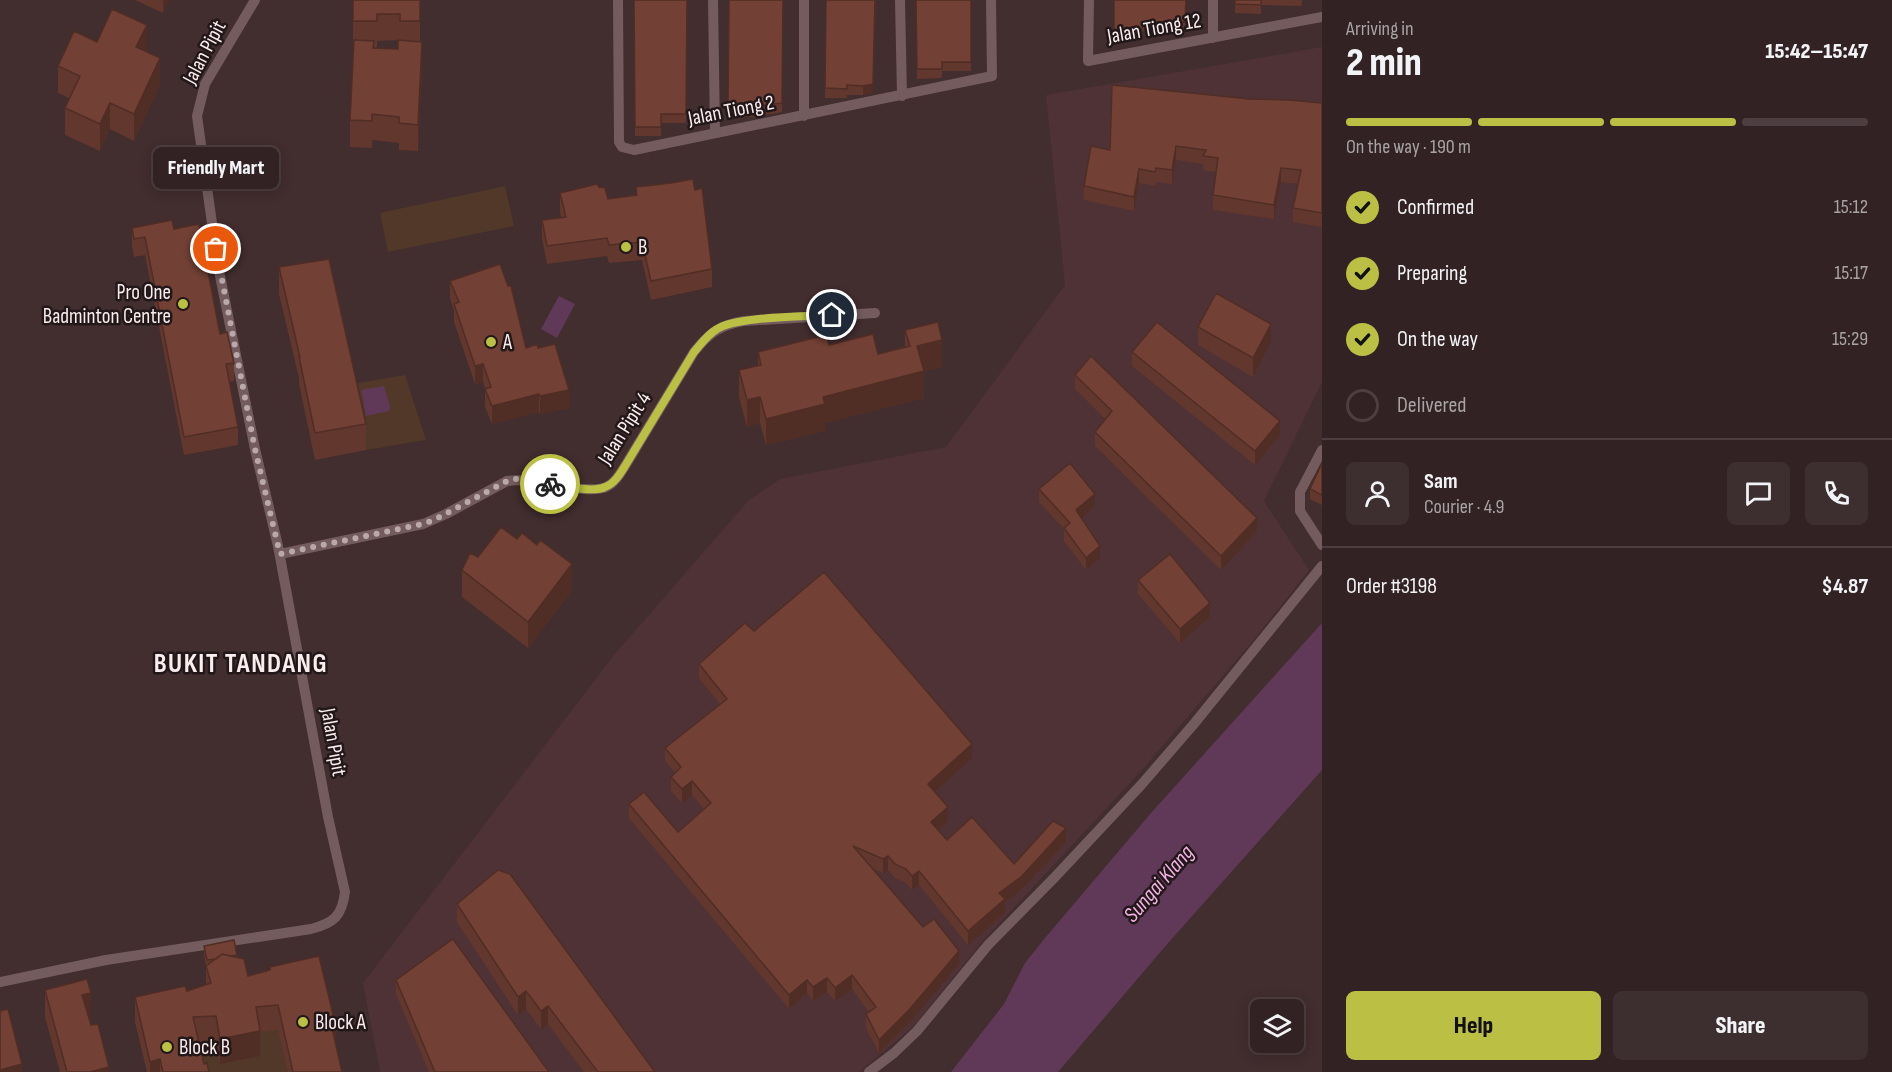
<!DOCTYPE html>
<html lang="en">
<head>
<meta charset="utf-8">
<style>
  :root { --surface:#322223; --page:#3d2f30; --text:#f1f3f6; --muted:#a8a4a6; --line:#4d3f41; --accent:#bbc045 }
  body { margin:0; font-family:"Sofia Sans Condensed",sans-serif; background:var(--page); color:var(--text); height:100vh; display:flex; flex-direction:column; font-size:22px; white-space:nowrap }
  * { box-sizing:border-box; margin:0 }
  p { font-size:20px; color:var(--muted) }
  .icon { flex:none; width:33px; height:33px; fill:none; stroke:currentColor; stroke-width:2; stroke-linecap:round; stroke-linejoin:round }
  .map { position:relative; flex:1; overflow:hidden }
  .sheet { display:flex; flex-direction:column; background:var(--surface); width:570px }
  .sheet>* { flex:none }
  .fabs { position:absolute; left:1250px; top:999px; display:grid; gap:12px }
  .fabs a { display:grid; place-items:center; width:54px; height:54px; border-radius:9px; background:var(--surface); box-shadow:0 3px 15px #0003,0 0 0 2px var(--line); font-size:30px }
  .pin { position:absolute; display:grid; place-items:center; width:51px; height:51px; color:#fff; margin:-26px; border:3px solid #fff; border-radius:50%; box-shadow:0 2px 6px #0007 }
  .courier { position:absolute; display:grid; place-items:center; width:60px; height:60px; margin:-30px; border:4px solid #bbc045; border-radius:50%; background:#fff; color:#222; box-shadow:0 2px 8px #0007 }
  .bubble { position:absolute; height:42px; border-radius:9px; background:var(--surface); box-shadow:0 3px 15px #0003,0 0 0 2px var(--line); font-size:20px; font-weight:800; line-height:42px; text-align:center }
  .head em { font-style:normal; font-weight:800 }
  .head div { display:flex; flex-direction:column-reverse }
  .head { display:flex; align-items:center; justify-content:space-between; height:102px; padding:0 24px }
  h1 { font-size:39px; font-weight:800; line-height:45px }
  .bar { display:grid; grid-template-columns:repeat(4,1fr); gap:9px 6px; align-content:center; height:72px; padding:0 24px }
  .bar i { height:8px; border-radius:4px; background:var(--line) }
  .bar .selected { background:var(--accent) }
  .bar p { grid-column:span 4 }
  .line { display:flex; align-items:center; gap:15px; padding:0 24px; border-top:2px solid var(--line) }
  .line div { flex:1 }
  .round { display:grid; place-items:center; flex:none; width:63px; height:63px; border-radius:9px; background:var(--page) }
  ol { padding:0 24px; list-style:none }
  li { display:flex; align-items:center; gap:18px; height:66px }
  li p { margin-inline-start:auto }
  li .icon { padding:6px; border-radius:50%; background:var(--accent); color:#111; stroke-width:4 }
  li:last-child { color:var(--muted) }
  li i { width:33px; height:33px; border:3px solid var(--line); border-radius:50% }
  .cta { display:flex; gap:12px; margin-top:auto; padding:12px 24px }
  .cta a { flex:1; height:69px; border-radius:9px; background:var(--accent); color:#111; font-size:24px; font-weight:800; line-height:69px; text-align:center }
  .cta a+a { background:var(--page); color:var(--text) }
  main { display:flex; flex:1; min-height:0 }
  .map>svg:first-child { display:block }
  .built { fill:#4f3235 }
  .green { fill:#513828 }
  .water { fill:#603959 }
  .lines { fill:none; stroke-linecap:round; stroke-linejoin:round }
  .minor { stroke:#745c5e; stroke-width:10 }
  .wall { fill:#62372e; fill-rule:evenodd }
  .shaded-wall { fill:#502d25 }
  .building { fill:#724035; stroke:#502d25; stroke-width:1.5 }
  .done { stroke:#baa9aa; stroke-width:6; stroke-dasharray:0 10.8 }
  .route { stroke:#bbc045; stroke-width:8 }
  .poi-dot { fill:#bbc045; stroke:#221819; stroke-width:2 }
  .labels { text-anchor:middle; stroke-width:5; stroke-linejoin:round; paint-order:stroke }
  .street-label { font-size:21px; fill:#fbeced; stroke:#221819 }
  .poi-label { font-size:21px; fill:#fbeced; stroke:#221819; text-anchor:start }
  .water-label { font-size:22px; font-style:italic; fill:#f5b2e7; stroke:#221819 }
  .district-label { font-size:27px; font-weight:bold; letter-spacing:1.5px; fill:#fbeced; stroke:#221819 }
</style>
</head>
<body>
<main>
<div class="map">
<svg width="1322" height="1072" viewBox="0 0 1322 1072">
  <rect width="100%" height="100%" fill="#422d2f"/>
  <path class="built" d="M1322,47V382L1264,501L1309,570L1252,642L1142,770L983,941L913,1027L859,1072H380L363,983L614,655L748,501L780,479L946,447L1065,285L1046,95Z"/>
  <path class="green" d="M505,186L514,226L388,252L380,213Z
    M405,375L426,440L366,450L352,384Z
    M270,992L285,1059L295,1072H200L185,1011Z"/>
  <path class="water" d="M559,296L575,304L557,338L541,329Z
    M384,386L390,407L389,411L366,416L361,390Z
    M1322,623V770L1169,942L1058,1072H951L1004,1004L1025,963L1045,938L1151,813Z"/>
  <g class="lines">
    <path class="minor" d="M618,0L619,142L622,147L634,150L992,76L991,0
      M713,0L715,133
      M804,0V116
      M900,0L902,96
      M1089,0L1088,61L1322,17
      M1213,0V38
      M1322,450L1300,492V511L1322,545
      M280,554L423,524L446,514L507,481C533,476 586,496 606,487C615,483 620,474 625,466L694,352C709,333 720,325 744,321L875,313
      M0,982L106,960L311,929C334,923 342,916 345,892L328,817L278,546L255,449L218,266L197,116L205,84L255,0
      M869,1072L894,1053L917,1031L988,945L1055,877L1142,784L1193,725L1322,566"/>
  </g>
  <path class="wall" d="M135,0H169L163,13Z
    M353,0H420V42L422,69L418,151L399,150V143L372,140V148L350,147V120L354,47H353ZM400,40L398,49L374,48L377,47V41Z
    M634,0H687L686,123H661V136H635Z
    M729,0H783L782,112L753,117L728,116Z
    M826,0H876L873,93L863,95H847V98H825Z
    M916,0H971V71H942V78L917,79Z
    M1114,0H1186L1185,32L1142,31V39L1114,38Z
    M1235,0H1302V6L1261,5V14L1235,13Z
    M97,42L146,52L160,85L134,141L110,129L100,151L65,135V108L69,98L58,93V66Z
    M1250,99L1322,103V227L1293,222V208L1298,184L1281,182L1274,219L1213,210V195L1216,172L1203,170V164L1176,160L1172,184L1156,182L1155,186L1139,183L1134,211L1084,200V186L1110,150Z
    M636,187L695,190L712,269V287L651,300L642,260L609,263L607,256L547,264L542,238V220L561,217L560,212V193L608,199L636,195Z
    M132,228L174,229L234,363V381L229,382L238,427V445L184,455L145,255L134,257L132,246Z
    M279,267L366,424V450L315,460L299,384V378L279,294Z
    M450,281L526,348H538L569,408L540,414L539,412L492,424L485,407V389L483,382L475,384L454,322V310L450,299Z
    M1198,327L1271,342L1253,377L1198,345Z
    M905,330L942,367L924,371V398L825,423V431L766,445L760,423L747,427L739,397V370L758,365V352L829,345L878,354L905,347Z
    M1132,352L1280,435L1255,465L1132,366Z
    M1075,375L1257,531L1221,570L1095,446V432L1105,419L1075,389Z
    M1322,463V505L1310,499V489Z
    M1039,489L1095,506L1081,518L1100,558L1086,570L1064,541V529L1039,502Z
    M478,557L572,591L528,648L462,597V570Z
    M1138,580L1210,617L1180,643L1138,594Z
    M754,631L972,758L935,792L948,821L938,830L947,840L1014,864L1066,842L1021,890L1005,902V913L968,945L919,885L912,890L906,883L895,878L888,870L883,873L872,868L923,927L959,964L909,1023L879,1053L866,1028V1014L869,1012L852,989L835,1001L827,992L813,1001L807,993L789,1009L629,818V804L678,832L704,809L692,795L682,803L671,791V777L675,773L665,761V748L720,704L699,678V664Z
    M457,904L655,1072H584L548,1024L541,1029L526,1009L518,1015L457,922Z
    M204,946L237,955V958L248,976L270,970V967L336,1045L342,1072H288L278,1030L260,1032V1056L220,1064L216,1041L198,1042L204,1064L209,1072H147L135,1022V997L187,991L206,984V966L204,955Z
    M396,980L549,1072H429L396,994Z
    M45,990L91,1020H89L91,1025L109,1072H60L45,1017Z"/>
  <path class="shaded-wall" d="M163,0H169L163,13Z
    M876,0L873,93L863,95V86Z
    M147,25V52L136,74V47Z
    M422,42V69L418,151V125Z
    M160,58V85L134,141V114Z
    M110,103V129L100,151V124Z
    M1176,146V160L1172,184V170Z
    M1281,168V182L1274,219V205Z
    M1139,169V183L1134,211V197Z
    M1271,324V342L1253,377V358Z
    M942,340V367L924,371V398L825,423V431L766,445V419L823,397L917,346Z
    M483,364V382L475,384V366Z
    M569,390V408L540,414V396Z
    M539,394V412L492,424V406Z
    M760,397V423L747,427V400Z
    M1280,421V435L1255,465V451Z
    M1095,494V506L1076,523V510Z
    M1257,518V531L1221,570V556Z
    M1100,546V558L1086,570V558Z
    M572,564V591L528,648V622Z
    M1210,603V617L1180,643V629Z
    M972,744V758L928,798V784Z
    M692,781V795L682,803V789Z
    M948,807V821L931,836V822Z
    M1066,828V842L1021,890L1005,902V913L968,945V931L999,893Z
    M888,856V870L883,873V859Z
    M919,871V885L912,890V876Z
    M959,951V964L909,1023L879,1053V1040Z
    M852,975V989L835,1001V988Z
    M827,978V992L813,1001V987Z
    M807,980V993L789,1009V995Z
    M526,991V1009L518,1015V997Z
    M91,993V1020L82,1022V995Z
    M548,1006V1024L541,1029V1011Z
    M336,1027V1052L332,1028Z
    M260,1031V1056L220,1064V1039Z
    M160,1059V1072H150V1062Z
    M22,1064V1072H0V1070Z
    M109,1067V1072H90Z"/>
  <path class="building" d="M353,0H420V21H400V14H377V21H353Z
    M634,0H687L686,114H661V127H635Z
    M729,0H783L782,103L753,107H728Z
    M826,0H875L873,84L863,86L847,85V89L825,88Z
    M916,0H971V62H942V69H917Z
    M1114,0H1186L1185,22H1142V30L1114,29Z
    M1235,0H1261V5L1235,4Z
    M112,9L147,25L136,47L160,58L134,114L110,103L100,124L65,108L80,76L58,66L74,31L97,42Z
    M354,40L374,41L373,48L398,49V40L422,42L418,125L399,123V117L372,114V121L350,120Z
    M1112,85L1250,99L1290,100L1322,103V213L1293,208L1301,170L1281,168L1274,205L1213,195L1218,158L1203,156L1206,150L1176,146L1172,170L1156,168L1155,172L1139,169L1134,197L1084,186L1091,146L1110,150Z
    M693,179L695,190L702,188L712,269L651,281L642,242L609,245L607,238L547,246L542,220L566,217L560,193L597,184L599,187L605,188L608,199L637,195L636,187L671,183Z
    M172,220L174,229L199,224L220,334L227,332L234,363L226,364L238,427L184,437L145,237L134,239L132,228Z
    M329,259L366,424L315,433L299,357H300L279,267Z
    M500,264L508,286H511L526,348L537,344L538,348L555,344L569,390L540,396L539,394L492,406L485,389L491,387L483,364L475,366L454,304L459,302L450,281Z
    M1216,293L1271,324L1253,358L1198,327Z
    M938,322L942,340L917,346L924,371L823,397L825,404L766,419L760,397L747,400L739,370L761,365L758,352L826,335L829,345L873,334L878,354L910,346L905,330Z
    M1157,322L1280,421L1255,451L1132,352Z
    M1091,356L1257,518L1221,556L1095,432L1112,411L1075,375Z
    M1070,463L1095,494L1076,510L1100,546L1086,558L1064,528L1070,523L1039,489Z
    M1322,463V495L1310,489Z
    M501,527L517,539L522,533L537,545L540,540L572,564L528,622L462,570L470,553L478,557Z
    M1170,554L1210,603L1180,629L1138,580Z
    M824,572L972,744L928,784L948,807L931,822L947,840L972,817L1014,864L1053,821L1066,828L1021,877L999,893L1005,899L968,931L919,871L912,876L906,869L895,864L888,856L883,859L853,846L923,927L934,919L959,951L909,1010L879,1040L866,1014L876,1007L852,975L835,988L827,978L813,987L807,980L789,995L629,804L644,792L678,832L711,803L692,781L682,789L671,777L681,767L665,748L727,699L699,664L745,623L754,631Z
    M498,870L510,874L655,1072H598L548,1006L541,1011L526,991L518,997L457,904Z
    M453,939L549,1072H435L396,980Z
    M234,940L237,955L230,956L222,954L216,959L207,960L204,946Z
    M222,954L244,959L248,976L270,970V967L319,956L336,1027L332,1028L342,1072H293L278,1005L256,1007L260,1031L220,1039L216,1016L193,1017L204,1064L207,1063L209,1072H163L160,1059L150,1062L135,997L185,986L187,991L211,983L206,966Z
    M87,979L91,993L82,995L91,1025L98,1024L109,1067L90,1072H67L45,990Z
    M8,1009L22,1064L0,1070V1011Z"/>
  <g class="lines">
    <path class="done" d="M216,249L255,449L280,554L423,524L436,519L507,481L516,479L550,484"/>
    <path class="route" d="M550,484C564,486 592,493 605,487C614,484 620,474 625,466L694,352C701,344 707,335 717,329C737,316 805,317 832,315"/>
  </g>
  <g class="poi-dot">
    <circle cx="626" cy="247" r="6"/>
    <circle cx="183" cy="304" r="6"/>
    <circle cx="491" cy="342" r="6"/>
    <circle cx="303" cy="1022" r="6"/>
    <circle cx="167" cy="1047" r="6"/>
  </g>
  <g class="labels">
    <g class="street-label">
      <text transform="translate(1154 28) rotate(-10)" y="7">Jalan Tiong 12</text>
      <text transform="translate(204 52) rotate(-62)" y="7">Jalan Pipit</text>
      <text transform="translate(731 110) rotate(-11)" y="7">Jalan Tiong 2</text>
      <text transform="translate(624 428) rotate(-58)" y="7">Jalan Pipit 4</text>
      <text transform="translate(334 742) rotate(80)" y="7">Jalan Pipit</text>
    </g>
    <g class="poi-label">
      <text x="638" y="254">B</text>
      <text x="171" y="299" text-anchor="end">Pro One<tspan x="171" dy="24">Badminton Centre</tspan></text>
      <text x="503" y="349">A</text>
      <text x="315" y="1029">Block A</text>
      <text x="179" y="1054">Block B</text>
    </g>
    <g class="water-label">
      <text transform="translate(1158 883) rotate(-49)" y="8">Sungai Klang</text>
    </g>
    <g class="district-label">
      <text x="241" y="672">BUKIT TANDANG</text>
    </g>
  </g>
</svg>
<div class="fabs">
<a><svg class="icon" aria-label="layers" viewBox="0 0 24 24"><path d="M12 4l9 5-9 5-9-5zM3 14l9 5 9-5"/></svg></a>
</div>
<div class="pin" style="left:216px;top:249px;background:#ea580c"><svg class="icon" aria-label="bag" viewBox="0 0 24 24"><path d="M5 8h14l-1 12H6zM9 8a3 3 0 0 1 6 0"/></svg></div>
<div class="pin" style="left:832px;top:315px;background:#1f2937"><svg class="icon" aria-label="home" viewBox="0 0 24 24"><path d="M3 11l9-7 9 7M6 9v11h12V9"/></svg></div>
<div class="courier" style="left:550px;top:484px"><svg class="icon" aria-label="bike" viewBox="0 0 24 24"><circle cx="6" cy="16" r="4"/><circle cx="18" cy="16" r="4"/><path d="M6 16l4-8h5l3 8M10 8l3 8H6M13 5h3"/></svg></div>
<div class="bubble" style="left:153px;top:147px;width:126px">Friendly Mart</div>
</div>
<section class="sheet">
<div class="head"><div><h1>2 min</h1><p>Arriving in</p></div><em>15:42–15:47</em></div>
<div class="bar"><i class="selected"></i><i class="selected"></i><i class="selected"></i><i></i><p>On the way · 190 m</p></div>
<ol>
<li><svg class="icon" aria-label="check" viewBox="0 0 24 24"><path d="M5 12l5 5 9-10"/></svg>Confirmed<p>15:12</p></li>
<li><svg class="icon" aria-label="check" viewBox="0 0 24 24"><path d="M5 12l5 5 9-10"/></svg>Preparing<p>15:17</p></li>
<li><svg class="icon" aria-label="check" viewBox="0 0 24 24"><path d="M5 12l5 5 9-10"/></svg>On the way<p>15:29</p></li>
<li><i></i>Delivered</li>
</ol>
<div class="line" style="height:108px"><a class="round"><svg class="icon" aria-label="person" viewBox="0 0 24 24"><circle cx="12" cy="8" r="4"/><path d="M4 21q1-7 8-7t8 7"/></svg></a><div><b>Sam</b><p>Courier · 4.9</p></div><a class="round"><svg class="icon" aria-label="chat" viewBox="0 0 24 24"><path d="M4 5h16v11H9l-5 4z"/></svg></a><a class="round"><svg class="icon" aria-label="phone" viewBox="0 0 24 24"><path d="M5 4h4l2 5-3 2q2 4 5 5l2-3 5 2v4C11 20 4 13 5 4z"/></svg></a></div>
<div class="line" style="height:78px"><div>Order #3198</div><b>$4.87</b></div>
<div class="cta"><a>Help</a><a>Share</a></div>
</section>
</main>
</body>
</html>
